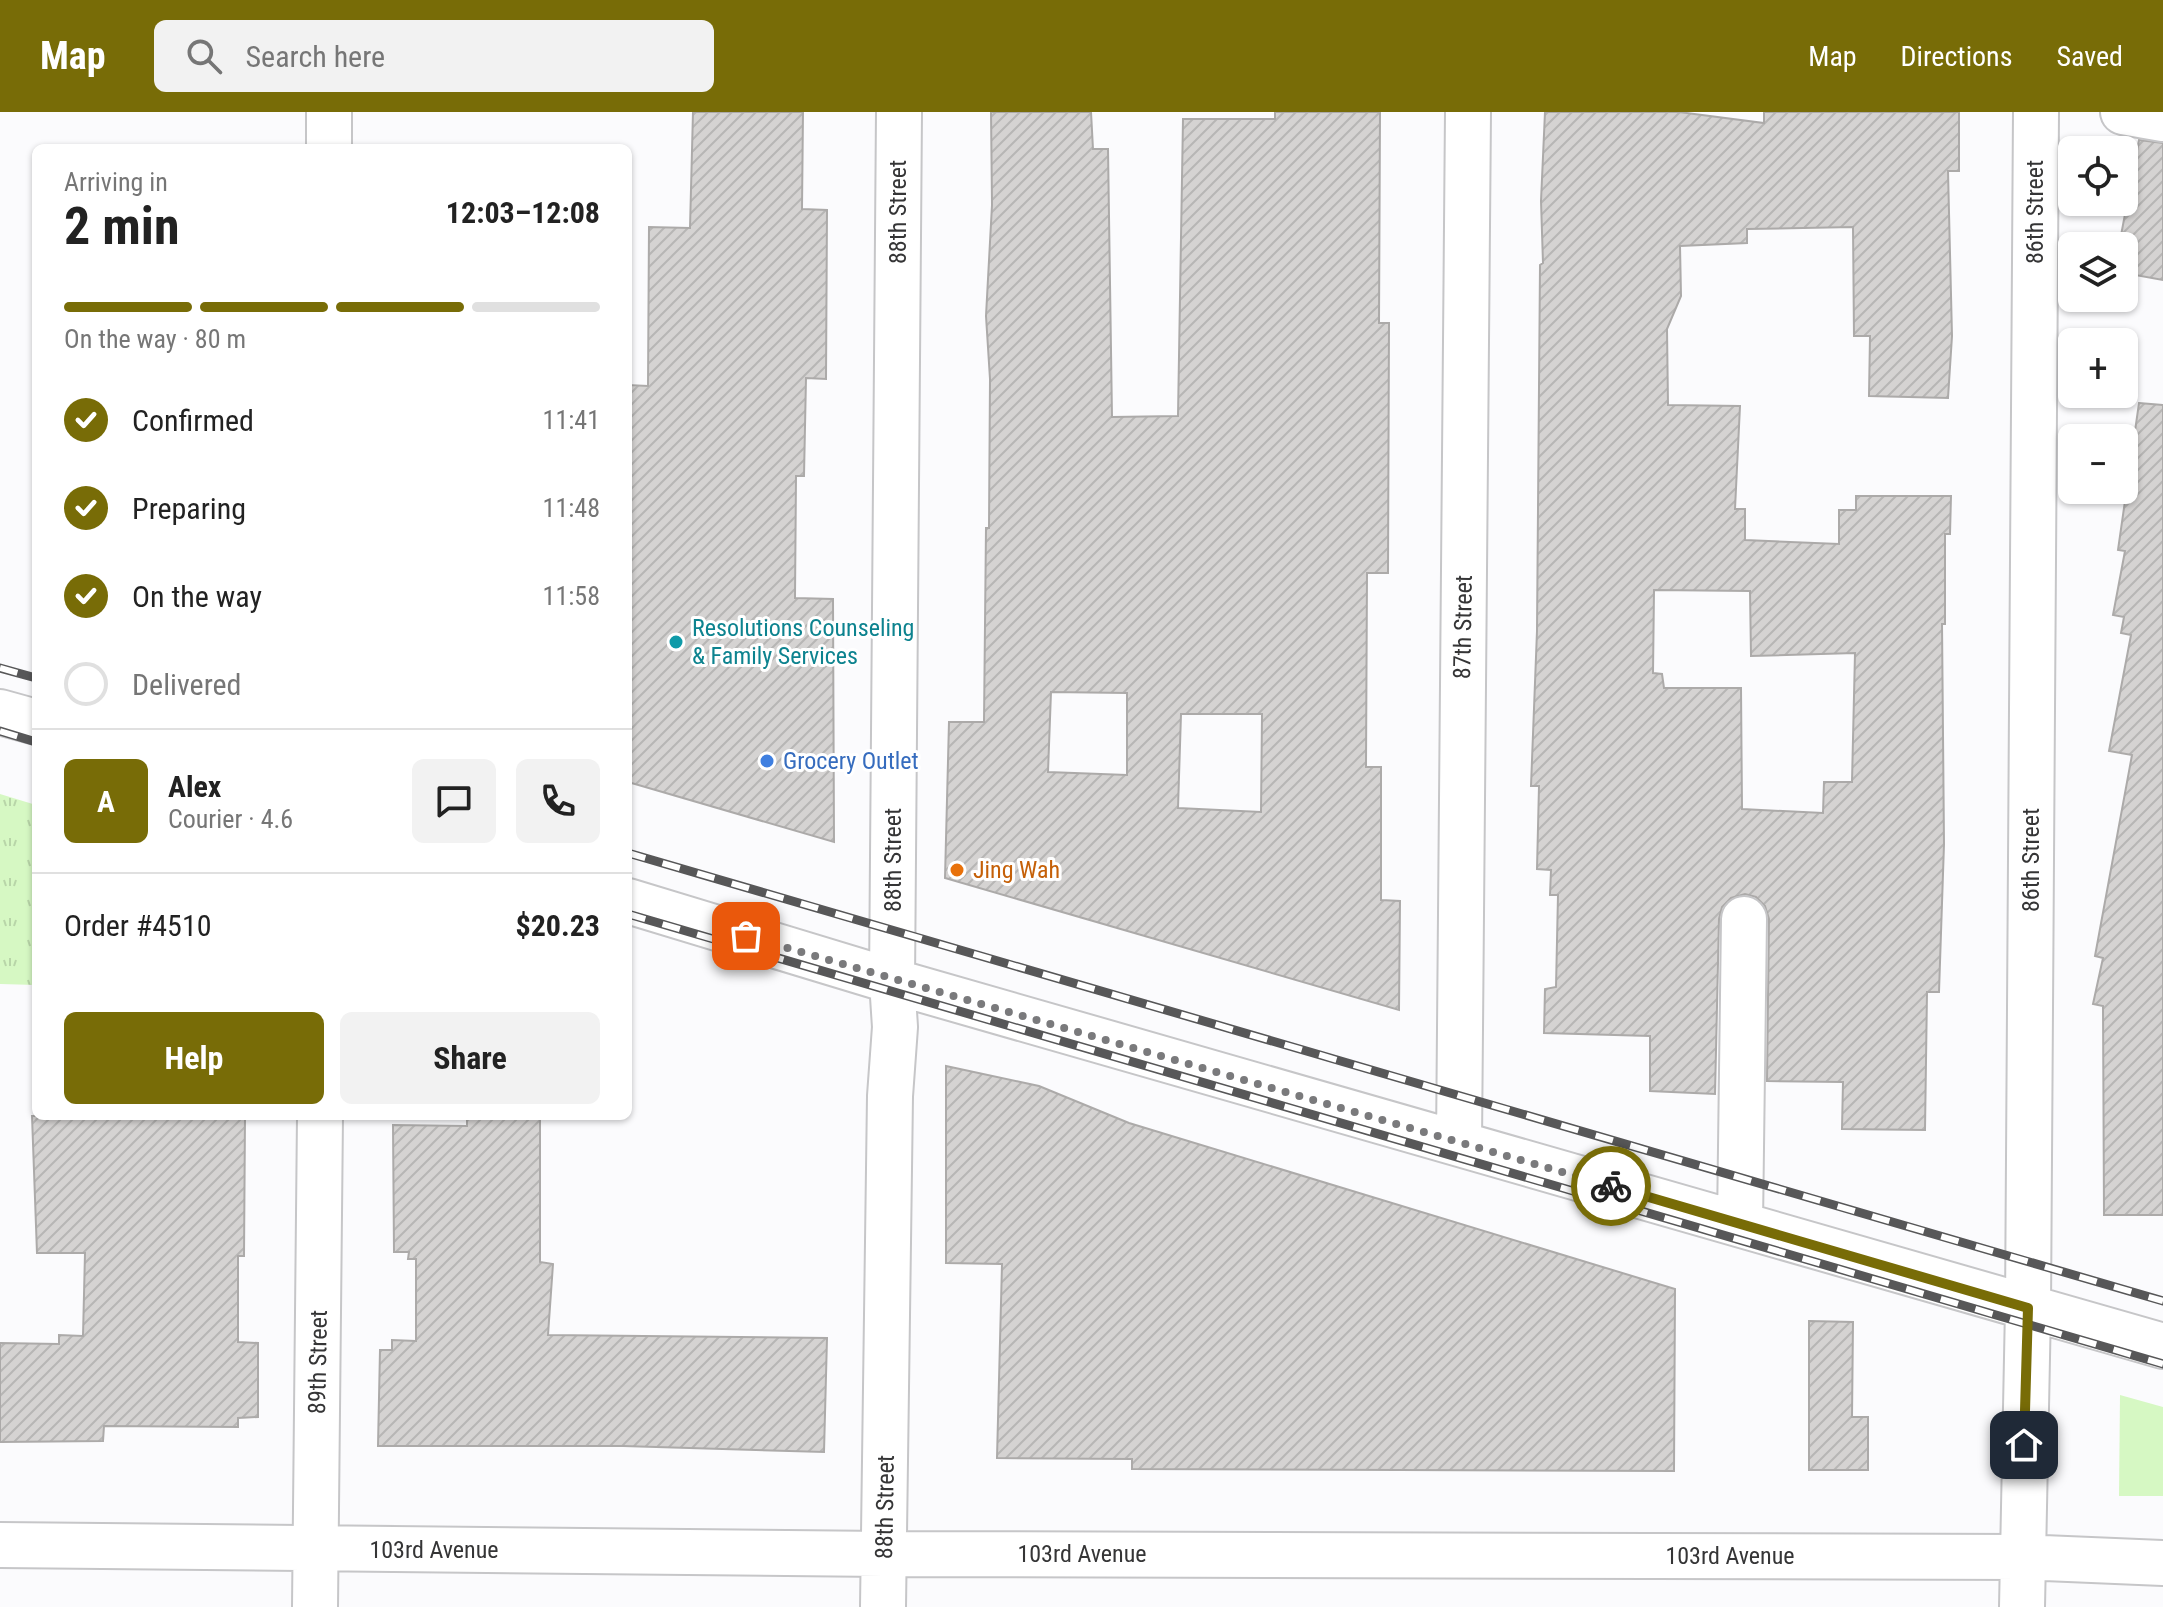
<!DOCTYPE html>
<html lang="en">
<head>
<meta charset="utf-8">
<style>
  :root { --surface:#fff; --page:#f2f2f2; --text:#222; --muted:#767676; --line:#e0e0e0; --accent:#786c07 }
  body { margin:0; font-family:"Roboto Condensed",sans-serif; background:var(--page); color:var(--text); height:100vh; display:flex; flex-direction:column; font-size:30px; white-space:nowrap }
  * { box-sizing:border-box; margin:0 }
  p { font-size:26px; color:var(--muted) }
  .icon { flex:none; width:44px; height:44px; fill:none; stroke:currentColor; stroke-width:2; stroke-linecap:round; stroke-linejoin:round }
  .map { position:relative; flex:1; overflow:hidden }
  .panel { position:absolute; left:32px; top:32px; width:600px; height:976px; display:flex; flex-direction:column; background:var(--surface); border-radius:12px; box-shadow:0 2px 6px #0004 }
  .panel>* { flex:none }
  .controls { position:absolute; left:2058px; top:24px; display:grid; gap:16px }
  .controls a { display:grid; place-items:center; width:80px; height:80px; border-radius:12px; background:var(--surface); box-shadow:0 2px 6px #0004; font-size:40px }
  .pin { position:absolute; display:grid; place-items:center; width:68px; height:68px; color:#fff; margin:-34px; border-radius:16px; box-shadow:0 4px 12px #0006 }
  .courier { position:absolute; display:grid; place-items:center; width:80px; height:80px; margin:-40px; border:6px solid #786c07; border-radius:50%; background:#fff; color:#222; box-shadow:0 2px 10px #0007 }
  .overview em { font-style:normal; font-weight:700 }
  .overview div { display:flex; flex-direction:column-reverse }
  .overview { display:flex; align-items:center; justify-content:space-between; height:136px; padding:0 32px }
  h1 { font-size:52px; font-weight:700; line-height:60px }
  .bar { display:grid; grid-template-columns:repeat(4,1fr); gap:12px 8px; align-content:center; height:96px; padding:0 32px }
  .bar i { height:10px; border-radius:6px; background:var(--line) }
  .bar .on { background:var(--accent) }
  .bar p { grid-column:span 4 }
  .line { display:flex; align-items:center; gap:20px; padding:0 32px; border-top:2px solid var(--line) }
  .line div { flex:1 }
  .round { display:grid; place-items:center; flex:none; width:84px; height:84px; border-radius:12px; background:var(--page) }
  ol { padding:0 32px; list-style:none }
  li { display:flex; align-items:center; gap:24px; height:88px }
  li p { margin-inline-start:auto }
  li .icon { padding:8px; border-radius:50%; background:var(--accent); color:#fff; stroke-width:4 }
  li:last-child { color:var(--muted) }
  li i { width:44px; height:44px; border:4px solid var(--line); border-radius:50% }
  .primary-button { display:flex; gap:16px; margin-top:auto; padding:16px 32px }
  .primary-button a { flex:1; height:92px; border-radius:12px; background:var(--accent); color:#fff; font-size:32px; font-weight:700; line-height:92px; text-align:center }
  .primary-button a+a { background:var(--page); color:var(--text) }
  header { display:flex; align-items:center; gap:48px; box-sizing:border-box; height:112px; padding:0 40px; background:var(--accent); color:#fff }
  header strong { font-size:38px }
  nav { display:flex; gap:44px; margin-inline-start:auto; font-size:28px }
  .search { width:560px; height:72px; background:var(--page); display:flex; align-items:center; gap:20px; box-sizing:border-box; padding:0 28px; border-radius:12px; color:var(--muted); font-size:30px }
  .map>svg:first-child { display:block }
  .grass { fill:url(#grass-tufts) }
  .park { fill:#d6f8c3 }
  .building { fill:url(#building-hatch); stroke:#acaaa9; stroke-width:2; fill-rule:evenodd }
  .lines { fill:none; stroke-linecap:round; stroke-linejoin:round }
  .minor-casing { stroke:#c6c6c8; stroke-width:48 }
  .minor { stroke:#fff; stroke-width:44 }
  .rail-casing { stroke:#575758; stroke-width:9 }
  .rail { stroke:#fff; stroke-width:6; stroke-dasharray:18; stroke-linecap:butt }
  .done { stroke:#7a7a7c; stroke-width:8; stroke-dasharray:0 14.4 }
  .route { stroke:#786c07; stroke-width:10 }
  .culture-dot { fill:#0f9aa8; stroke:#fff; stroke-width:3 }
  .shop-dot { fill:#3f7fe0; stroke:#fff; stroke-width:3 }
  .food-dot { fill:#e8710a; stroke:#fff; stroke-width:3 }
  .labels { text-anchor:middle; stroke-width:6; stroke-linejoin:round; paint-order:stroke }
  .street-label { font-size:24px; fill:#353536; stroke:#fff }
  .culture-label { font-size:24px; fill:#0d838f; stroke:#fff; text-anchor:start }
  .shop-label { font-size:24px; fill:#366cbe; stroke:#fff; text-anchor:start }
  .food-label { font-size:24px; fill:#c56008; stroke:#fff; text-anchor:start }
</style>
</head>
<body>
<header>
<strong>Map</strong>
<div class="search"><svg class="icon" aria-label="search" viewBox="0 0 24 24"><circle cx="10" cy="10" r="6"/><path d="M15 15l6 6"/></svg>Search here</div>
<nav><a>Map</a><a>Directions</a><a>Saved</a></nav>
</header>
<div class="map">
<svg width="2163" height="1495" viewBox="0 0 2163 1495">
  <defs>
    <pattern id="grass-tufts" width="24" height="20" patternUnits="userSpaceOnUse" patternTransform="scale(2)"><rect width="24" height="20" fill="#d6f8c3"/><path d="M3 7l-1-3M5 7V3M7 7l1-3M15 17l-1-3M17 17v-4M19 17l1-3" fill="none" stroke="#b8d5a8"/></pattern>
    <pattern id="building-hatch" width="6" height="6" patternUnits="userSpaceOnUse" patternTransform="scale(2)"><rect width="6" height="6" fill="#d5d3d2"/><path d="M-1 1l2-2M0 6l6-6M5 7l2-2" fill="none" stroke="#b7b6b5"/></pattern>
  </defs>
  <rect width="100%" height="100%" fill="#fbfbfd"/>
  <path class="grass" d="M0,682L36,693V873L0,872Z"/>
  <path class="park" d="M2120,1283L2163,1295V1384H2119Z"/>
  <path class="building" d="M693,0H803L802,97L827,98L826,267L806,266L804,364H796L795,486L833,487L834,730L628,670V273L648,274L649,115L690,116Z
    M991,0H1091L1093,37H1108L1112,305L1178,304L1183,7H1275V0H1380L1379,211H1389L1388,461H1367L1366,655H1381V788L1400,789L1399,898L945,766L949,610H984L986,416H989L990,267L986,204L992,93ZM1051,580L1127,581V663L1048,660ZM1181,602H1262L1261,700L1178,696Z
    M1545,0H1679L1764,11V0H1959V59H1948L1952,224L1948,286L1869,284L1870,224H1854L1853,115L1747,117V131L1680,134L1681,184L1667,217L1668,293L1740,294L1735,397H1745V428L1839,432V398H1856V384H1951L1950,422H1945V512H1942L1944,732L1939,880H1927L1925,1018L1842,1017L1843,970L1767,969L1769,807L1765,794L1756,785L1745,782L1731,786L1722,795L1719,807L1715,982L1650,979V924L1544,921L1545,877L1556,875L1558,783H1550L1551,758L1537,757L1539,674H1531L1537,519L1540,153L1543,151L1541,89ZM1654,478L1750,479L1751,544L1855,541L1852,670H1824L1823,701L1742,697L1741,576H1664L1662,562L1653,561Z
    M2139,28L2163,31V168L2124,161V134H2119Z
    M2139,291L2163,293V1103H2104L2103,894L2093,892L2103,846L2095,844L2132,643L2109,639L2131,523L2121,521L2124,505L2113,503L2125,439L2118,438Z
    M946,954L1039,974L1129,1011L1675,1177L1674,1359L1132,1357V1347L997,1346L1002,1152L946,1151Z
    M32,1004H245L244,1144H238V1230L258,1231V1305L238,1306V1315L104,1314L103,1329L0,1330V1231L59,1232V1223L83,1224L85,1141H37Z
    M467,1004H540V1150L553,1152L548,1223L827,1226L824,1340L623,1334H378L380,1238H392V1228L416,1229V1147H408L409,1140H394L393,1013L467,1014Z
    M1809,1209L1853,1210L1852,1305H1868V1358H1809Z"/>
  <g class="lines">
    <defs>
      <path id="minor" d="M2123,0L2163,7
        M329,36V0
        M0,600L36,610
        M628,789L892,869L2163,1234
        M1459,1031L1468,0
        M1740,1112L1744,807
        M0,1433L884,1442L2022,1445L2163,1451
        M315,1495L320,1004
        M883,1495L890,984L895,915L892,869L899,0
        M2022,1495L2028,1196L2036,0"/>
    </defs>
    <use href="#minor" class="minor-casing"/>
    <use href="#minor" class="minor"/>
    <defs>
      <path id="rail" d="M0,556L36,566
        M0,619L36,630
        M628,741L2163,1189
        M628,802L2163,1252"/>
    </defs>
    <use href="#rail" class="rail-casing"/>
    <use href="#rail" class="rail"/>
  </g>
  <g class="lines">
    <path class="done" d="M746,824L1611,1074"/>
    <path class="route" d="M1611,1074L2028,1196L2024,1333"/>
  </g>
  <circle class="culture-dot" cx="676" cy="530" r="8"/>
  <circle class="shop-dot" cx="767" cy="649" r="8"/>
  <circle class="food-dot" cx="957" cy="758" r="8"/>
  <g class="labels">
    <g class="street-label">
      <text transform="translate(898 100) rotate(-90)" y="8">88th Street</text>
      <text transform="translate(2035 100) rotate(-90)" y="8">86th Street</text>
      <text transform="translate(1463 515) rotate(-89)" y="8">87th Street</text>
      <text transform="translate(893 748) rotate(-90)" y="8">88th Street</text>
      <text transform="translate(2031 748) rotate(-90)" y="8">86th Street</text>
      <text transform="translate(318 1250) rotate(-89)" y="8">89th Street</text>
      <text transform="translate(885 1395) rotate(-89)" y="8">88th Street</text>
      <text x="434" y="1446">103rd Avenue</text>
      <text x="1082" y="1450">103rd Avenue</text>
      <text x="1730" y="1452">103rd Avenue</text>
    </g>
    <g class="culture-label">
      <text x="692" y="524">Resolutions Counseling<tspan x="692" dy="28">&amp; Family Services</tspan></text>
    </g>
    <g class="shop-label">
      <text x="783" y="657">Grocery Outlet</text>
    </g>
    <g class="food-label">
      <text x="973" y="766">Jing Wah</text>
    </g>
  </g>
</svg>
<div class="controls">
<a><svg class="icon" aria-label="locate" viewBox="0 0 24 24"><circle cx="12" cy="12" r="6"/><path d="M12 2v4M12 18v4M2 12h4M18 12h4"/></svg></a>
<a><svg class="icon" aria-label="layers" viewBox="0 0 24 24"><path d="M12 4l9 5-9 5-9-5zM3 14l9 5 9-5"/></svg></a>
<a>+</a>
<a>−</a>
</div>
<div class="pin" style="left:746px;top:824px;background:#ea580c"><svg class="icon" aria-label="bag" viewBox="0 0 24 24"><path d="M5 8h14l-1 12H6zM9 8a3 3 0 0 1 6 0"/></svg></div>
<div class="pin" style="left:2024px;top:1333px;background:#1f2937"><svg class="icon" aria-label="home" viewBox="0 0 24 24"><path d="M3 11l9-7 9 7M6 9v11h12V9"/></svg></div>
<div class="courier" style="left:1611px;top:1074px"><svg class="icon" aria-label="bike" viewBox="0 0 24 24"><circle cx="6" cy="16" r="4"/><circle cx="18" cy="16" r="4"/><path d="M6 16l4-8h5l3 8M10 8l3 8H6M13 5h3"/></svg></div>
<section class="panel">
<div class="overview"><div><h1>2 min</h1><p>Arriving in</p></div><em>12:03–12:08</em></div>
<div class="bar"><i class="on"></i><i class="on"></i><i class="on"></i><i></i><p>On the way · 80 m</p></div>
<ol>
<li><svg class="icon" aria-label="check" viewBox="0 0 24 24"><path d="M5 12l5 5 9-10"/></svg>Confirmed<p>11:41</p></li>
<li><svg class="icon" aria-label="check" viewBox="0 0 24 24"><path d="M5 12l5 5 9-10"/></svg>Preparing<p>11:48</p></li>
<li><svg class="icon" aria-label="check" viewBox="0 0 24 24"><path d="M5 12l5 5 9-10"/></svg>On the way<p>11:58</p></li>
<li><i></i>Delivered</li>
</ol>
<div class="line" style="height:144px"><b class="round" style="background:var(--accent);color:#fff">A</b><div><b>Alex</b><p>Courier · 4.6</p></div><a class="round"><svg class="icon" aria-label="chat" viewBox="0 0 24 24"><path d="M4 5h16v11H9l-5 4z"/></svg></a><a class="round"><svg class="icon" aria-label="phone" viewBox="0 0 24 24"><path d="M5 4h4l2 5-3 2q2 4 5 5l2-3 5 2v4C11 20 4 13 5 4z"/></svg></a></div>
<div class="line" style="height:104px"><div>Order #4510</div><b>$20.23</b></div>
<div class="primary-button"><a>Help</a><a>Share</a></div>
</section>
</div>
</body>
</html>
